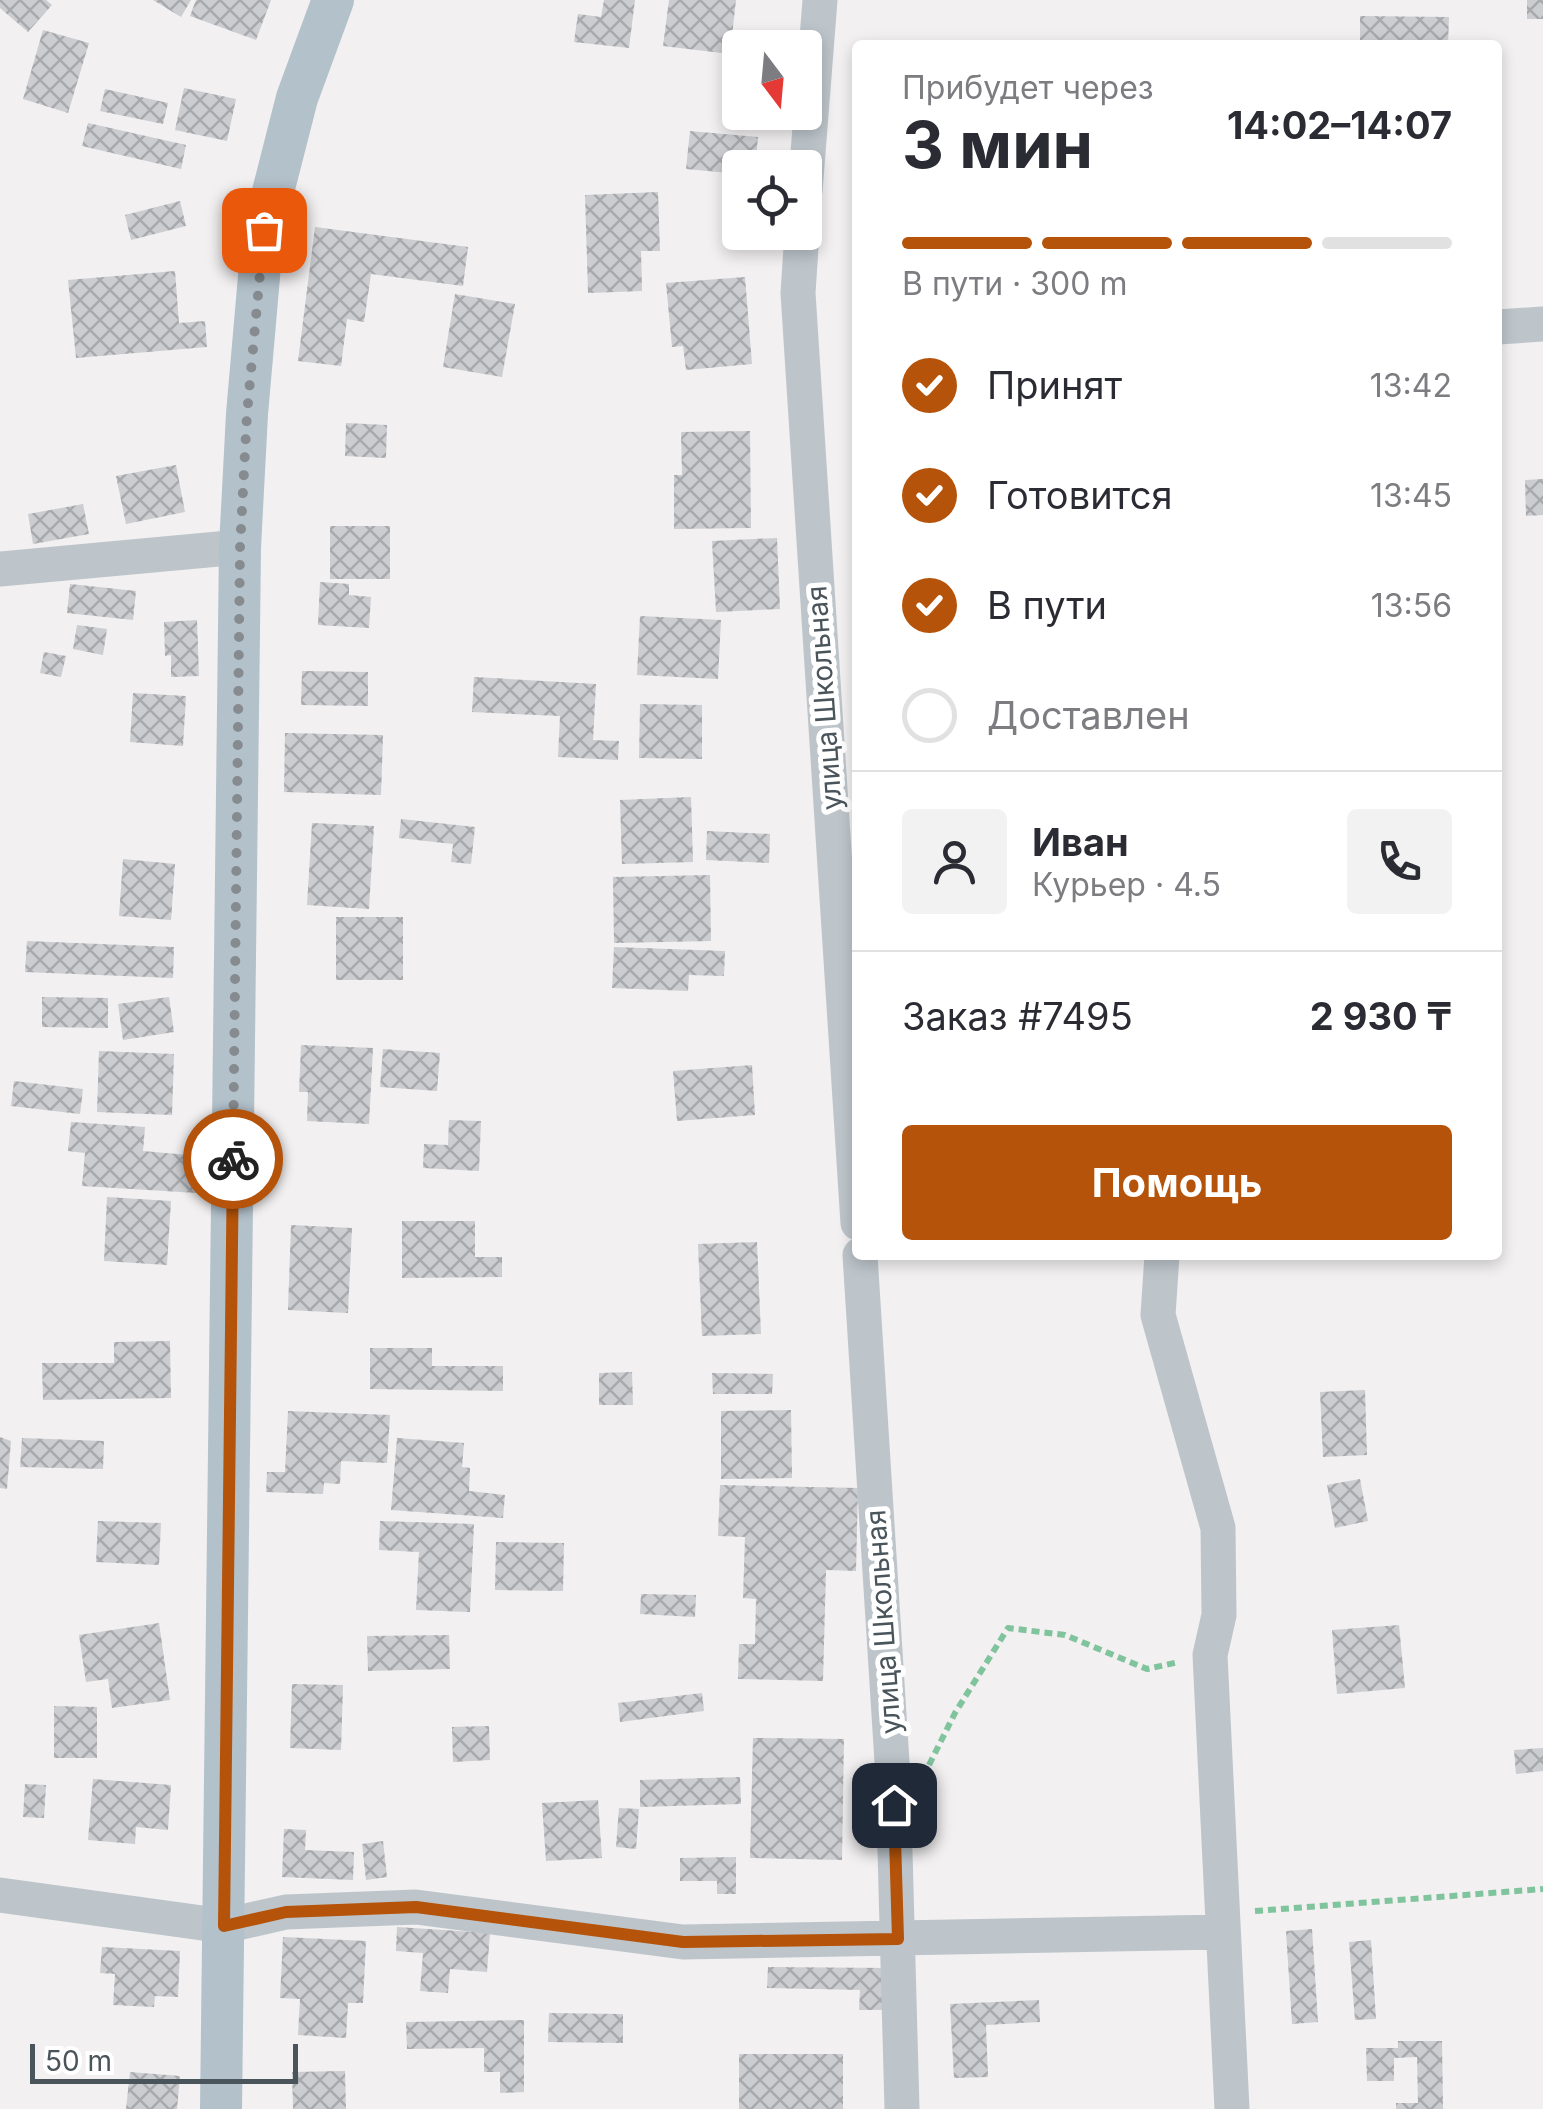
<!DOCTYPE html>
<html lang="ru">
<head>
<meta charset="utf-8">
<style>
  :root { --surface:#fff; --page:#f2f2f3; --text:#2b2b33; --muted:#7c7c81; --line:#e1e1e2; --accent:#b45309 }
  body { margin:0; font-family:Inter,sans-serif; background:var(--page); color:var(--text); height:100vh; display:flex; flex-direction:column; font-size:38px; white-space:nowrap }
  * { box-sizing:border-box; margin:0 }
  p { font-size:32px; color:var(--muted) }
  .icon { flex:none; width:55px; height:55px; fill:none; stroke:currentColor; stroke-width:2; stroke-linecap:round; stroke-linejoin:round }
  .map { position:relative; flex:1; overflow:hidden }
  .sheet { position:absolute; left:852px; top:40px; width:650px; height:1220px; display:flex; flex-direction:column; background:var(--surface); border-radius:10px; box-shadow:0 5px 15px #0003 }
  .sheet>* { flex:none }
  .needle { width:65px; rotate:164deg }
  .controls { position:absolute; left:722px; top:30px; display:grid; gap:20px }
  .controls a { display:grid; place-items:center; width:100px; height:100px; border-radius:10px; background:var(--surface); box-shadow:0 5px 15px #0003; font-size:50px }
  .scale { position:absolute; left:30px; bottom:25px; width:268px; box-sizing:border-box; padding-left:10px; border:5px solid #4a545b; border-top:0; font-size:28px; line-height:35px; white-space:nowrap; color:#4a545b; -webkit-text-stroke:8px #fff; paint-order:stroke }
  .pin { position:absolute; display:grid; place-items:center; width:85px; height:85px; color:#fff; margin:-42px; border-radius:20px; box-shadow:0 5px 15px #0006 }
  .courier { position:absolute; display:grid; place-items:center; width:100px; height:100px; margin:-50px; border:8px solid #b45309; border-radius:50%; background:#fff; color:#222; box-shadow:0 2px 12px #0007 }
  .overview em { font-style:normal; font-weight:700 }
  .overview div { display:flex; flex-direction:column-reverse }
  .overview { display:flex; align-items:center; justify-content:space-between; height:170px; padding:0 50px }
  h1 { font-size:65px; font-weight:700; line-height:75px }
  .bar { display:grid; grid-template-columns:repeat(4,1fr); gap:15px 10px; align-content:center; height:120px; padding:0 50px }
  .bar i { height:12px; border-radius:8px; background:var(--line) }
  .bar .current { background:var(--accent) }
  .bar p { grid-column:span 4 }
  .line { display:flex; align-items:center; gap:25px; padding:0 50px; border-top:2px solid var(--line) }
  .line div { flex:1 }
  .round { display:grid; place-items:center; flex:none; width:105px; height:105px; border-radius:10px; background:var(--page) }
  ol { padding:0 50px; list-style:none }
  li { display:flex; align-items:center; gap:30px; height:110px }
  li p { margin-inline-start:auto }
  li .icon { padding:10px; border-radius:50%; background:var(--accent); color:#fff; stroke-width:4 }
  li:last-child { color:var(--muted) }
  li i { width:55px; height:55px; border:5px solid var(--line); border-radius:50% }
  .cta { display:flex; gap:20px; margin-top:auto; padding:20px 50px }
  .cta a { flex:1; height:115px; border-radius:10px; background:var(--accent); color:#fff; font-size:40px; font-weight:700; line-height:115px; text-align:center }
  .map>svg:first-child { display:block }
  .building { fill:url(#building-cross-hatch) }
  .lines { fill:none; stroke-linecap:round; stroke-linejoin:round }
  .path { stroke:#80c49d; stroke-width:6; stroke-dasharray:8 5; stroke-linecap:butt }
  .minor { stroke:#bdc5cb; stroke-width:35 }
  .major { stroke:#b3c1cb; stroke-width:42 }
  .done { stroke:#858b8f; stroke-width:10; stroke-dasharray:0 18 }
  .route { stroke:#b45309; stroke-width:12 }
  .labels { text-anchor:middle; stroke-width:10; stroke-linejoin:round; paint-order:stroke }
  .street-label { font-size:28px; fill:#4a545b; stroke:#fff }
</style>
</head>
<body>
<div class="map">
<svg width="1543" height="2109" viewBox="0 0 1543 2109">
  <defs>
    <pattern id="building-cross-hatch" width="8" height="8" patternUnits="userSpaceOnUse" patternTransform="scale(2.5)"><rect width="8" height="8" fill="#cbcdd1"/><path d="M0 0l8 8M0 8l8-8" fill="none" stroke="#a7a9ad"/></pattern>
  </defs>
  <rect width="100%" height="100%" fill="#f2f0f0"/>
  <path class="building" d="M0,0H46L52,5L28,32L0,8Z
    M153,0H191L181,17Z
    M196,0H271L256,40L190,16Z
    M604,0H635L629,48L574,42L578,14L601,17Z
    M669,0H736L730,54L663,46Z
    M1527,0H1543V19H1527Z
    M1360,16L1449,17L1448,45H1360Z
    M43,30L89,43L68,113L23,99Z
    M184,88L236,99L227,141L175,130Z
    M105,89L168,103L163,124L100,111Z
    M88,123L186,145L181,169L82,146Z
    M690,131L758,137L755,168H740V174L686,169Z
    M658,192L660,251H641L642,291L588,293L585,195Z
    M180,201L186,226L131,240L125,215Z
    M315,227L468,247L463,286L371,274L364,322L347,319L341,366L298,361Z
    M175,271L179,323L205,321L207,347L76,358L68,280Z
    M745,277L752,364L686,370L683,346L672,347L666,283Z
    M455,294L515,304L502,377L443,367Z
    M346,423L387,425L386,458L345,456Z
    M750,431L751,528L674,529V475H682L681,432Z
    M176,465L185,512L126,524L116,476Z
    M1543,479V515L1526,516L1525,480Z
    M83,504L89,534L33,544L28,514Z
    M330,526H390V579H330Z
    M777,538L780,609L716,612L712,541Z
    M320,582L349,584V595L371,597L369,628L318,625Z
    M70,584L136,591L133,620L67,613Z
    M640,616L721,620L718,679L637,675Z
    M197,620L199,676L171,677V655L165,656L164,622Z
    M77,625L107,629L103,655L73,649Z
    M44,652L66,656L61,677L40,673Z
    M302,671L368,672V706L301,705Z
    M474,677L596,684L593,740L619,741L618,760L558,757L560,716L472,712Z
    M133,693L186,696L183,746L130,742Z
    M640,704L702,705V759L639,758Z
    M285,733L383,735L381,795L284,792Z
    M691,797L693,862L622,864L620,800Z
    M401,819L475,827L471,864L451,862L453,844L399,838Z
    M312,823L374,826L369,909L307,905Z
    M707,831L770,834L769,863L706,860Z
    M123,859L175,864L171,920L119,916Z
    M710,875L711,941L614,943L613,877Z
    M336,917H403V980H336Z
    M27,941L174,947L173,978L25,972Z
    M614,947L725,951L724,976L689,975L688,991L612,988Z
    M42,997L108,998V1028L42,1027Z
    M169,997L174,1032L123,1040L118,1004Z
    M301,1045L373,1048L369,1124L307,1121L308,1092H299Z
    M383,1049L440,1053L437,1091L380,1087Z
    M99,1051L174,1054L172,1115L97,1112Z
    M752,1065L755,1115L677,1121L673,1071Z
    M14,1081L83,1089L80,1114L11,1106Z
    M449,1120L481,1121L479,1171L423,1168L424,1144L448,1145Z
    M71,1122L145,1127L143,1151L200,1156L197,1193L82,1186L85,1153L68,1151Z
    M107,1197L171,1201L167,1265L104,1261Z
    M402,1221H475V1257H502V1277L402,1278Z
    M291,1225L352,1228L348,1313L288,1310Z
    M757,1242L761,1334L702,1336L698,1244Z
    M170,1341L171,1398L43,1400L42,1363H114V1342Z
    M370,1348H432V1366H503V1391L370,1389Z
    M632,1372L633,1405H599V1373Z
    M712,1373L773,1374L772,1394H713Z
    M1365,1390L1367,1455L1323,1457L1320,1392Z
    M791,1410L792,1478L721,1479V1411Z
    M288,1411L390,1415L387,1463L341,1461L340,1484L324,1483L323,1494L266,1492L267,1472H285Z
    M0,1437L11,1441L7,1489L0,1488Z
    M22,1438L104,1441L103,1469L20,1467Z
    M397,1438L464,1443L462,1467L470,1468L469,1491L505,1495L503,1518L391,1510Z
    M1360,1479L1368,1521L1335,1528L1327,1485Z
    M720,1485L858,1488L856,1571L826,1570L823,1681L738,1679L739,1644H755L756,1599L743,1598L745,1537L718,1536Z
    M98,1521L161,1523L159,1565L96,1562Z
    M380,1521L474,1524L470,1612L416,1610L419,1552L379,1550Z
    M496,1542L564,1543L563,1591L495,1590Z
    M641,1594L696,1595L695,1617L640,1614Z
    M159,1623L170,1700L112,1708L108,1679L86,1682L79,1635Z
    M1399,1625L1405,1688L1337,1694L1332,1630Z
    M449,1635L450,1669L368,1671L367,1636Z
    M292,1684L343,1685L341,1750L290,1748Z
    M702,1693L704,1711L620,1722L618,1703Z
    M54,1706L97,1707V1758H54Z
    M489,1726L490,1760L453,1762L452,1727Z
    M753,1738L844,1739L842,1860L750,1858Z
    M1543,1748V1771L1516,1774L1514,1750Z
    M740,1777L741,1804L640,1807V1780Z
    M93,1779L171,1785L168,1830L136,1827L135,1844L88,1840Z
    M25,1784L46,1785L44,1818L23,1817Z
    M598,1800L602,1858L546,1861L542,1803Z
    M619,1808L639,1809L636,1849L616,1847Z
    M284,1829L306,1830L305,1850L354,1852L353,1880L282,1877Z
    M383,1841L387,1877L366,1880L362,1844Z
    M736,1857V1894H717V1881H680V1858Z
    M397,1927L490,1933L487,1972L450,1969L448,1993L420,1991L423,1953L396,1951Z
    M1312,1929L1318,2022L1292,2024L1286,1931Z
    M283,1937L366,1941L363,2003H348L346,2038L298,2035L300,1999L280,1998Z
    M1371,1940L1376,2019L1355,2020L1349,1942Z
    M102,1947L180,1951L178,1997L155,1996L154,2007L113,2005L115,1974L100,1973Z
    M768,1967L888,1968L887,2010H859L860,1990L767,1988Z
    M1039,2000L1040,2022L986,2025L988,2077L954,2078L950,2004Z
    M549,2013L623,2014V2043L548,2042Z
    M524,2020V2092L500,2093V2072H484V2048L407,2049L406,2022Z
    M1398,2041H1442L1443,2109H1396V2103H1418L1417,2057L1394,2058V2081H1367L1366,2048H1398Z
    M739,2054H843V2109H739Z
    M345,2071L346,2109H293L292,2072Z
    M130,2072L180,2076L177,2109H126Z"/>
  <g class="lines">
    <path class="path" d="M929,1765L955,1713L1008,1628L1065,1635L1147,1669L1179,1662
      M1255,1911L1543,1889"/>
    <path class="minor" d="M805,191L820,0
      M802,232L798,293L858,1223
      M1498,327L1543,324
      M0,569L240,547
      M860,1255L893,1778L902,2109
      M1162,1255L1158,1315L1218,1528L1219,1615L1210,1655L1232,2109
      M0,1895L224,1926L286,1912L416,1907L683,1942L1223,1932"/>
    <path class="major" d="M221,2109L240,547L247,414L263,231L297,98L333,0"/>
  </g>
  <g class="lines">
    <path class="done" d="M233,1159L240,548L247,414L264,230"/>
    <path class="route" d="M233,1159L224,1926L286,1912L416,1907L683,1942L898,1939L894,1805"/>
  </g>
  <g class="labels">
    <g class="street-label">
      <text transform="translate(824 698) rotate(-94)" y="10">улица Школьная</text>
      <text transform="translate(883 1622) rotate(-94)" y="10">улица Школьная</text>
    </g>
  </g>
</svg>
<div class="controls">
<a><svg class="needle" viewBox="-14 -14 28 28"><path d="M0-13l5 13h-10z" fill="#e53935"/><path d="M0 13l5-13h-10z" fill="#7c7c81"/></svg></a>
<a><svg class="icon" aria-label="locate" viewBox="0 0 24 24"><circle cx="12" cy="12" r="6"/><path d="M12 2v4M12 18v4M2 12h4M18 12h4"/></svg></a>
</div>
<div class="scale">50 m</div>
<div class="pin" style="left:264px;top:230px;background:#ea580c"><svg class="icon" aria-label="bag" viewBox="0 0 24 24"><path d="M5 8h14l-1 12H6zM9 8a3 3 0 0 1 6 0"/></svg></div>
<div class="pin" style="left:894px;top:1805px;background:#1f2937"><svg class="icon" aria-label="home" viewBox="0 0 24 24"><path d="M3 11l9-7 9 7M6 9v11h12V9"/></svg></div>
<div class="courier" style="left:233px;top:1159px"><svg class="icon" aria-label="bike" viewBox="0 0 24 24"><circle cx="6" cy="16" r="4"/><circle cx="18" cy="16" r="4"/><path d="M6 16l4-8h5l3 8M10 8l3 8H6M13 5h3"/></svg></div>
<section class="sheet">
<div class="overview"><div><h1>3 мин</h1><p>Прибудет через</p></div><em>14:02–14:07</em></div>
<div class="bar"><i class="current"></i><i class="current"></i><i class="current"></i><i></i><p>В пути · 300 m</p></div>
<ol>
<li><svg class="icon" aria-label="check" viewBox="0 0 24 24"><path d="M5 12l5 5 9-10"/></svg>Принят<p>13:42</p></li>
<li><svg class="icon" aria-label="check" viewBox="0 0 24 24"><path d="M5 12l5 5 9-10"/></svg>Готовится<p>13:45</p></li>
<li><svg class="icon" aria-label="check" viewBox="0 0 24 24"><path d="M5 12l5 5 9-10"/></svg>В пути<p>13:56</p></li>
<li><i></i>Доставлен</li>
</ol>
<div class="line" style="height:180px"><a class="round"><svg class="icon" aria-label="person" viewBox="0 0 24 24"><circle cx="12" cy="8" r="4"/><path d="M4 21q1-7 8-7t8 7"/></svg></a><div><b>Иван</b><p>Курьер · 4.5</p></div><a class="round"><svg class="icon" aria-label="phone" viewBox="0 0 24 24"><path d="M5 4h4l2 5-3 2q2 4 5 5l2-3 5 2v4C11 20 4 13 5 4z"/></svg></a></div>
<div class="line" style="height:130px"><div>Заказ #7495</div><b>2 930 ₸</b></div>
<div class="cta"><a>Помощь</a></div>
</section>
</div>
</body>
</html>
